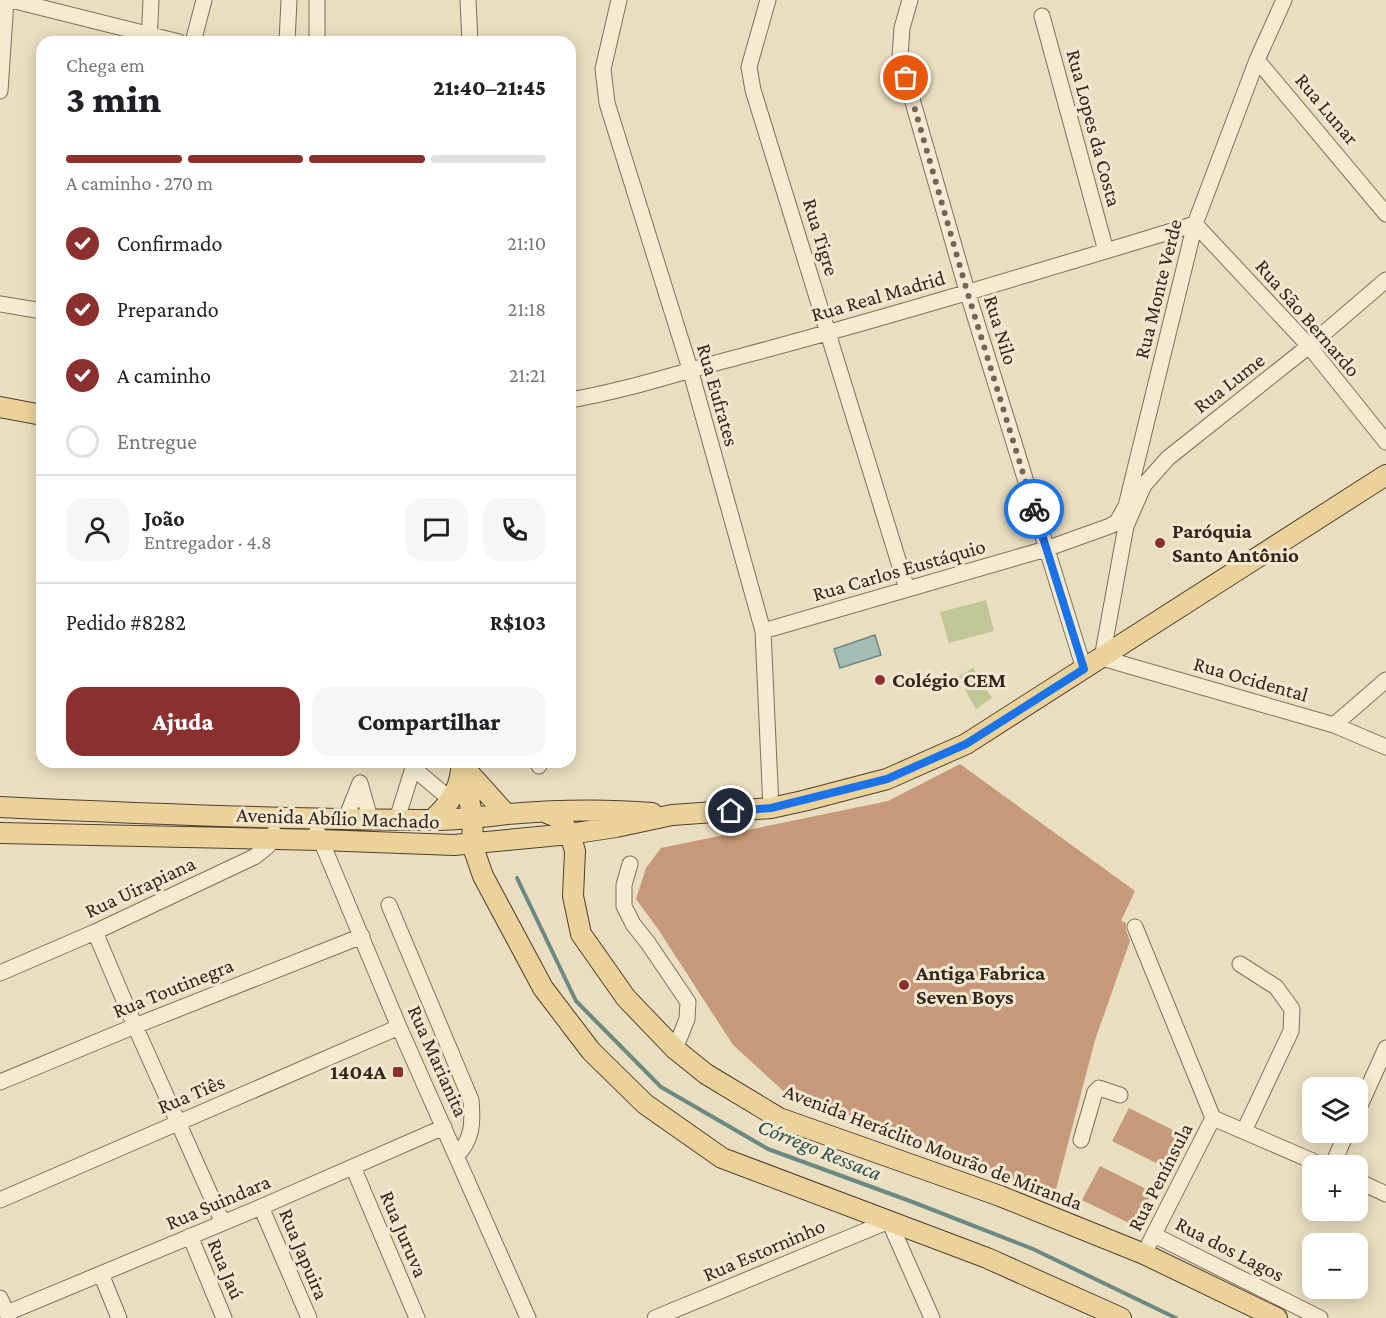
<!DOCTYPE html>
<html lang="pt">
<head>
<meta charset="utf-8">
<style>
  :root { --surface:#fff; --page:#f6f6f6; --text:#202124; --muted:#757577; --line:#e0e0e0; --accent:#8b2f2f }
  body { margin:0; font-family:"Crimson Pro",serif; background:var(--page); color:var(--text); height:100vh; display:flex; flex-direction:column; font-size:22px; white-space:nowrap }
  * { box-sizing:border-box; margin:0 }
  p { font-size:20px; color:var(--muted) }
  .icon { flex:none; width:33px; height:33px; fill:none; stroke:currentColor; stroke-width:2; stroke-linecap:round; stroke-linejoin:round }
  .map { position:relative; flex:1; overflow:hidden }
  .details { position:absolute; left:36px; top:36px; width:540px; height:732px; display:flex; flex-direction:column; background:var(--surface); border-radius:18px; box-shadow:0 3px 15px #0003 }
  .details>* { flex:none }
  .controls { position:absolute; left:1302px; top:1077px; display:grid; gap:12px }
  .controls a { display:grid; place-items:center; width:66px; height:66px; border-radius:12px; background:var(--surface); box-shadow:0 3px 15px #0003; font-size:30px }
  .pin { position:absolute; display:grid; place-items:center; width:51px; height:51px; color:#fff; margin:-26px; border:3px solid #fff; border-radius:50%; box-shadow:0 2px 6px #0007 }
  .courier { position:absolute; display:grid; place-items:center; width:60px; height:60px; margin:-30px; border:4px solid #1a73e8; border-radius:50%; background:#fff; color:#222; box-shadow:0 2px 8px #0007 }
  .summary em { font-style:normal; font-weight:800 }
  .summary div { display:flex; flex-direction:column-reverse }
  .summary { display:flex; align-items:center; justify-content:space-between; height:102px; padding:0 30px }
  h1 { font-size:39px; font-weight:800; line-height:45px }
  .bar { display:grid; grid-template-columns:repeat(4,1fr); gap:9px 6px; align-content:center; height:72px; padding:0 30px }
  .bar i { height:8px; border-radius:4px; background:var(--line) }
  .bar .current { background:var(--accent) }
  .bar p { grid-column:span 4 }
  .line { display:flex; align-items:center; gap:15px; padding:0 30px; border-top:2px solid var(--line) }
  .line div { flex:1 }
  .round { display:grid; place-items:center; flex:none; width:63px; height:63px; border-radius:18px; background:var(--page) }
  ol { padding:0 30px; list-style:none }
  li { display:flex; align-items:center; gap:18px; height:66px }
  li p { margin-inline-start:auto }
  li .icon { padding:6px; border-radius:50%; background:var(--accent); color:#fff; stroke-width:4 }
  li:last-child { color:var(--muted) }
  li i { width:33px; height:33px; border:3px solid var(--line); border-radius:50% }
  .primary-button { display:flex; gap:12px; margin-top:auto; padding:12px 30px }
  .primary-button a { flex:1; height:69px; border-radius:18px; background:var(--accent); color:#fff; font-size:24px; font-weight:800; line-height:69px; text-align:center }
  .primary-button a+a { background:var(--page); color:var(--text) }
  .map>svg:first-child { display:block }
  .green { fill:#c0c695 }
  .water { fill:#a3bcb5; stroke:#6b8982; stroke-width:1.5 }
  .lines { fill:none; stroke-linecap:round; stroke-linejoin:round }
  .stream { stroke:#6b8982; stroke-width:4 }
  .building { fill:#c59979 }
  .minor-casing { stroke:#816f5a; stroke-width:17 }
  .major-casing { stroke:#4f3e2e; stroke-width:22 }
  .minor { stroke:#f5ebd2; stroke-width:15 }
  .major { stroke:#ebd29a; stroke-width:20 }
  .done { stroke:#726756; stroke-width:6; stroke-dasharray:0 10.8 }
  .route { stroke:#1a73e8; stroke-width:8 }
  .poi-dot { fill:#8b2f2f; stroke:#f2e8cf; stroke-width:2 }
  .labels { text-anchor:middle; stroke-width:6; stroke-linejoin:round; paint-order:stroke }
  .street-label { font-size:21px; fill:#32271d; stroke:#f2e8cf }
  .poi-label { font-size:21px; font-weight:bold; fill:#32271d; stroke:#f2e8cf; text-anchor:start }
  .water-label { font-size:22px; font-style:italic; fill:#2d514f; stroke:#f2e8cf }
</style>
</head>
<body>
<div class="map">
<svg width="1386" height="1318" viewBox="0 0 1386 1318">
  <rect width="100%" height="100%" fill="#eadec0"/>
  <path class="green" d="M986,600L994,631L949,643L940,612Z
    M973,668L992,698L976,709L958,677Z"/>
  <path class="water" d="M875,635L881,655L840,668L834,649Z"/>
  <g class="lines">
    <path class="stream" d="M517,878L576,1001L661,1087L768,1149L910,1201L1033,1249L1176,1318"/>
  </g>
  <path class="building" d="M960,764L1135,891L1121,921L1126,923V930L1130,941L1095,1040L1054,1197L874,1122L791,1098L733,1045L658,929L636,899L646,868L661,848L888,801Z
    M1129,1108L1181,1134L1164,1167L1112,1141Z
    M1100,1166L1152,1192L1135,1226L1082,1200Z"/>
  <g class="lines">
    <defs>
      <path id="minor" d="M11,0L179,42
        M317,0V42
        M468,0L470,42
        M619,0L603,69L607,103L690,369L763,631L771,808
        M768,0L749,67L753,90L907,589
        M910,0L902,28L900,57L967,291L1084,669
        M1042,16L1106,251
        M149,42L151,0
        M193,42L204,0
        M287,42L289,0
        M1257,60L1386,214
        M0,91L6,0
        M1386,280L1309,346L1168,458L1144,485L1126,526L1102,658L1334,725L1386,747
        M0,304L42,311
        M570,400C630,390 687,370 746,355C896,315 1046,269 1195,224L1309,346L1386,442
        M763,631L1046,549L1110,526L1117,522L1126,506L1195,224L1257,60L1284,0
        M1334,725L1386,680
        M538,762L539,766
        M360,783L370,818
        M346,818L360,783
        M397,819L413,768L451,800
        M317,831L399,1027L528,1318
        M630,864L624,885V906L633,924L648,943L688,1002L687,1019L675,1049
        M389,905L471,1100C473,1122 473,1140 456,1156
        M1135,927L1213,1118
        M95,932L135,1026L223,1223
        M1240,964L1276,987L1292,1009L1291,1031L1244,1131
        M0,973L95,932L254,857C263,850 273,845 274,833
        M0,1082L135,1026L362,936
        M1358,1110L1386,1048
        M1213,1118L1324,1166
        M1081,1140L1095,1092L1099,1088L1120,1095
        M1332,1166L1347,1132
        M353,1167L417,1318
        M1358,1181L1386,1194
        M0,1200L399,1027
        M261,1207L309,1318
        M1154,1235L1320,1318
        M190,1236L224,1318
        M1149,1244L1213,1118
        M101,1274L119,1318
        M0,1298L9,1318
        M7,1313L261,1207L444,1127
        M655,1318L889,1221L932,1318"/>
      <path id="major" d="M0,407L42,415
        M462,764L473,819L472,844L483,876L543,988L591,1051L645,1104L722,1158L987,1258L1121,1318
        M462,765L506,814
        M0,807C146,814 293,820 439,820C463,819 484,817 507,814C555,810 604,809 652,813
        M547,813L559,818L570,834L575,851L573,896L581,934L626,998L675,1049L706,1074L779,1118L1000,1196L1144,1254L1277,1318
        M432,820C448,805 459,792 461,770
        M0,833L320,840L454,845L570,834L616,827L672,815L771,808L803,801L887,779L966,744L1386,475"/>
    </defs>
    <use href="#minor" class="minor-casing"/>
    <use href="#major" class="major-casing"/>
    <use href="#minor" class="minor"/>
    <use href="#major" class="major"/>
  </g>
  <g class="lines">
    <path class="done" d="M906,78L967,291L1034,509"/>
    <path class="route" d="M731,811L771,808L887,779L966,744L1084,669L1034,509"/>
  </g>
  <g class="poi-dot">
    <circle cx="1160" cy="543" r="6"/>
    <circle cx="880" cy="680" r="6"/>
    <circle cx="904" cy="985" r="6"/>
    <rect x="392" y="1066" width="12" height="12" rx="3"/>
  </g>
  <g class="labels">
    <g class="street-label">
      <text transform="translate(1327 109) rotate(50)" y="7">Rua Lunar</text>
      <text transform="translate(1094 128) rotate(75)" y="7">Rua Lopes da Costa</text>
      <text transform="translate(821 237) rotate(73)" y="7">Rua Tigre</text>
      <text transform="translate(1158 289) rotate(-76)" y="7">Rua Monte Verde</text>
      <text transform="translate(878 296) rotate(-16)" y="7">Rua Real Madrid</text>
      <text transform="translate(1308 318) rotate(49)" y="7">Rua São Bernardo</text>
      <text transform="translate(1001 330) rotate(73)" y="7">Rua Nilo</text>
      <text transform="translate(1229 383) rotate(-38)" y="7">Rua Lume</text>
      <text transform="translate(718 395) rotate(74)" y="7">Rua Eufrates</text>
      <text transform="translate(899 570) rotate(-16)" y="7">Rua Carlos Eustáquio</text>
      <text transform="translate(1251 679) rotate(16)" y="7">Rua Ocidental</text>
      <text transform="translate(338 818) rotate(2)" y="7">Avenida Abílio Machado</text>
      <text transform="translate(140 887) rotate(-25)" y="7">Rua Uirapiana</text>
      <text transform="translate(173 988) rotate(-22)" y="7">Rua Toutinegra</text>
      <text transform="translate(438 1061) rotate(66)" y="7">Rua Marianita</text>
      <text transform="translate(191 1094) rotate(-23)" y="7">Rua Tiês</text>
      <text transform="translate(933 1147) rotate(21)" y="7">Avenida Heráclito Mourão de Miranda</text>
      <text transform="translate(1160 1177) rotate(-63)" y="7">Rua Península</text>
      <text transform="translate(218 1202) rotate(-23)" y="7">Rua Suindara</text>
      <text transform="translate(404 1234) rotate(67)" y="7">Rua Juruva</text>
      <text transform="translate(1230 1249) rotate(27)" y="7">Rua dos Lagos</text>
      <text transform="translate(764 1250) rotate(-23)" y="7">Rua Estorninho</text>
      <text transform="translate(304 1254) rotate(67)" y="7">Rua Japuira</text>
      <text transform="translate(226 1269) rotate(67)" y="7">Rua Jaú</text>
    </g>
    <g class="poi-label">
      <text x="1172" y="538">Paróquia<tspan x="1172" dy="24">Santo Antônio</tspan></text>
      <text x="892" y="687">Colégio CEM</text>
      <text x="916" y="980">Antiga Fabrica<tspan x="916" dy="24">Seven Boys</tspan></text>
      <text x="386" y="1079" text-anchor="end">1404A</text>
    </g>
    <g class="water-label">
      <text transform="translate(820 1149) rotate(22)" y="8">Córrego Ressaca</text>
    </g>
  </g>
</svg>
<div class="controls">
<a><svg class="icon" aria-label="layers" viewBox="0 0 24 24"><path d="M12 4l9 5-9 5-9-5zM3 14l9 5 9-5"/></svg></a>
<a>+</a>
<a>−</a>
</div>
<div class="pin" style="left:906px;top:78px;background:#ea580c"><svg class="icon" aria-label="bag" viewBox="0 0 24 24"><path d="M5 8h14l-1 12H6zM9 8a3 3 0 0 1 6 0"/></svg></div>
<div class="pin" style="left:731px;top:811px;background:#1f2937"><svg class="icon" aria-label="home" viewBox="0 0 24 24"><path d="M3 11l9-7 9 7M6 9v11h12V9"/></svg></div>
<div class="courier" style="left:1034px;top:509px"><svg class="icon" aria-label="bike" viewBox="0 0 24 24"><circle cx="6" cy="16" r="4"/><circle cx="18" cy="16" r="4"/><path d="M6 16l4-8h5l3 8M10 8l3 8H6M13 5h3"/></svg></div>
<section class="details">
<div class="summary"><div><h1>3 min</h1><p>Chega em</p></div><em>21:40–21:45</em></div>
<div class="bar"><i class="current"></i><i class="current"></i><i class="current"></i><i></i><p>A caminho · 270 m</p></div>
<ol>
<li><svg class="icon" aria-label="check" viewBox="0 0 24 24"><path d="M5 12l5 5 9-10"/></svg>Confirmado<p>21:10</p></li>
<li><svg class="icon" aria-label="check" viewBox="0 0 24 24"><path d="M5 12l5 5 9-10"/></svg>Preparando<p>21:18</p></li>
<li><svg class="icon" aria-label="check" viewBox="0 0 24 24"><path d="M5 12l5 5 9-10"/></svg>A caminho<p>21:21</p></li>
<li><i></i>Entregue</li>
</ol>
<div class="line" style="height:108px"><a class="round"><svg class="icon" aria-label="person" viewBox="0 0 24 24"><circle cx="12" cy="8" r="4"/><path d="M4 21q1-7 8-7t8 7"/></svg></a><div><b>João</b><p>Entregador · 4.8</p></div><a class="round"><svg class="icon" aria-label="chat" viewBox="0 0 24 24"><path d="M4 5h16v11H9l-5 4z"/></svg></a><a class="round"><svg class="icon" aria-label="phone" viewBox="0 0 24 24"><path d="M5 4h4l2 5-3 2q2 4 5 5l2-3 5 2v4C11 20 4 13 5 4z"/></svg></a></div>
<div class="line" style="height:78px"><div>Pedido #8282</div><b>R$103</b></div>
<div class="primary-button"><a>Ajuda</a><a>Compartilhar</a></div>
</section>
</div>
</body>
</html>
